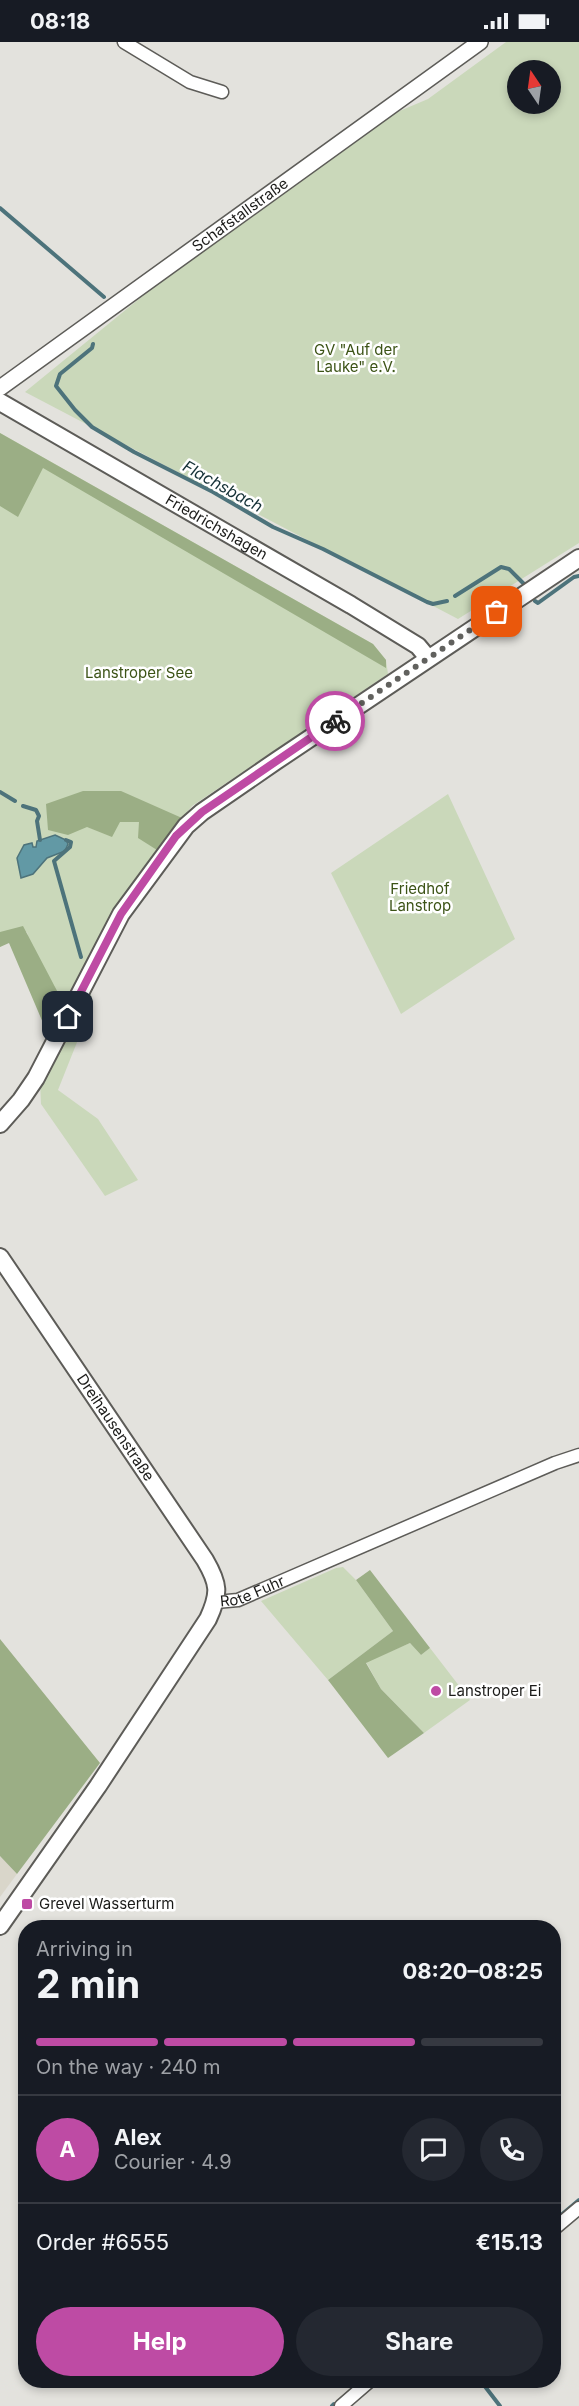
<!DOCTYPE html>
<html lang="en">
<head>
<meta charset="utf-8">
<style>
  :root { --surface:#171b24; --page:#242831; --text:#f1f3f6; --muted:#9ea1a6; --line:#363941; --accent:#be4ba4 }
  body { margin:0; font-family:Inter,sans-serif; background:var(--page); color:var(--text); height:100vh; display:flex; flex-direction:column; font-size:22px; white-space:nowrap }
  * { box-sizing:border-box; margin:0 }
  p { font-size:20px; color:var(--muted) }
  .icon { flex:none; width:33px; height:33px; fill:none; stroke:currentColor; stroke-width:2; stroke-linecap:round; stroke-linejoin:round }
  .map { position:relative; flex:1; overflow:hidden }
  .panel { position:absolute; left:18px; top:1878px; width:543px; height:468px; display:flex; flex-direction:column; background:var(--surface); border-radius:24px; box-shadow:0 3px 9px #0003 }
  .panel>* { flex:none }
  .needle { width:39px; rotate:347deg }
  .controls { position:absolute; left:507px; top:18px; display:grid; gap:12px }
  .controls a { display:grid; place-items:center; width:54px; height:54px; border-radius:50%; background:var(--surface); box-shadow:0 3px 9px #0003; font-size:30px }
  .pin { position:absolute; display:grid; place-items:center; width:51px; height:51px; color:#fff; margin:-26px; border-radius:12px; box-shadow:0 3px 9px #0006 }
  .courier { position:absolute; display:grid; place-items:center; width:60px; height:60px; margin:-30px; border:4px solid #be4ba4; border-radius:50%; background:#fff; color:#222; box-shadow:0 2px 8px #0007 }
  .overview em { font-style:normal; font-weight:700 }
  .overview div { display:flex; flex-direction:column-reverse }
  .overview { display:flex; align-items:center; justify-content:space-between; height:102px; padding:0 18px }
  h1 { font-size:39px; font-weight:700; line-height:45px }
  .bar { display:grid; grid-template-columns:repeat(4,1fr); gap:9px 6px; align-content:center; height:72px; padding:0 18px }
  .bar i { height:8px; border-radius:4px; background:var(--line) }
  .bar .selected { background:var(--accent) }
  .bar p { grid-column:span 4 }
  .line { display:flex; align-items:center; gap:15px; padding:0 18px; border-top:2px solid var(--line) }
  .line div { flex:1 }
  .round { display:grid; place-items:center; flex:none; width:63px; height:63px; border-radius:32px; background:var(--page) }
  .cta { display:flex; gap:12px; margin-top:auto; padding:12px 18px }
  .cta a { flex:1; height:69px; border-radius:36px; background:var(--accent); color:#fff; font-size:24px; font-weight:700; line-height:69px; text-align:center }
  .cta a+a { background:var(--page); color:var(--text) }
  .status { display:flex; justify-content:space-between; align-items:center; height:42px; padding:0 30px; background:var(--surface); direction:ltr }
  .status svg { height:16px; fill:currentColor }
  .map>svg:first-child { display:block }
  .built { fill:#d9d6ca }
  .green { fill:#cad8ba; fill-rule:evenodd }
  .forest { fill:#9bae85 }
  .water { fill:#6299a5; stroke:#4d737b; stroke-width:1.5 }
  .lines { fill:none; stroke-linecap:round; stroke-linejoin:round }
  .stream { stroke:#4d737b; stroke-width:4 }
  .minor-casing { stroke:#5d5c58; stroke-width:15 }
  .tertiary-casing { stroke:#5d5c58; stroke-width:18 }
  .secondary-casing { stroke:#5d5c58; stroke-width:20 }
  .minor { stroke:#fff; stroke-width:12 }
  .tertiary { stroke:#fff; stroke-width:15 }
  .secondary { stroke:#fff; stroke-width:16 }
  .done { stroke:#61615e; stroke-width:6; stroke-dasharray:0 10.8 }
  .route { stroke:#be4ba4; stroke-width:8 }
  .poi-dot { fill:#be4ba4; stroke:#fff; stroke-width:2 }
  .labels { text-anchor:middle; stroke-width:5; stroke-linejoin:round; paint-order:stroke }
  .street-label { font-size:15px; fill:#1b1b19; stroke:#fff }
  .park-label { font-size:15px; fill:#3c5316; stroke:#fff }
  .poi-label { font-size:15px; fill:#1b1b19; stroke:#fff; text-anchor:start }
  .water-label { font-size:16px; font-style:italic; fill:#153137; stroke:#fff }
</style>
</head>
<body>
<div class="status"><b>08:18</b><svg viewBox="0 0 49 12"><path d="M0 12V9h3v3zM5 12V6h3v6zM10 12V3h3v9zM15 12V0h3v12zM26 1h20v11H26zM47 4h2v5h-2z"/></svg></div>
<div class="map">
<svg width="579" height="2364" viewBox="0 0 579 2364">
  <rect width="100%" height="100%" fill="#e3e2dd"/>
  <path class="built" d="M0,1814L17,1832L0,1855Z"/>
  <path class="green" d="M506,0H579V501L458,577L25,350L253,164L364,84L428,57ZM518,28H550V62H518Z
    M0,391L373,602L386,618L388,632L192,764L160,803L107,888L49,995L27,890L0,905Z
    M448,752L515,897L401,972L331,831Z
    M89,946L93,960L58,1048L98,1077L138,1138L105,1154L41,1062L40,1040Z
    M343,1525L356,1538L393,1589L328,1638L261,1559L336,1526Z
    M410,1601L421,1613L430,1606L470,1658L424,1691L381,1647L366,1620Z"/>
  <path class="forest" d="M0,391L373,602L386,618V626L43,426L18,475L0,464Z
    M83,749H121L182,776L157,808L138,796L139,780H120L112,795L87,785L68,793L48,788L46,762Z
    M23,884L65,964L49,995L9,901L0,905V890Z
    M370,1528L430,1606L421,1613L410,1601L366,1621L381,1647L424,1691L388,1716L328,1638L393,1589L356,1538Z
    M0,1597L100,1721L17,1832L0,1814Z"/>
  <path class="water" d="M55,793L66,798L68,802L65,809L47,816L33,832L21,836L17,816L24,803L32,801L33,805H36L37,799Z"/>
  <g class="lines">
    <path class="stream" d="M0,166L104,255
      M93,302L92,306L60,332L56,344L75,368L92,385L134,410L213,450L273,485L323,507L427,560L433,562L447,559
      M455,554L501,525L509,527L524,542
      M535,559L538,561L574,535L579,534
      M0,750L15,759
      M23,764L36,768L39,774L37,779L40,798
      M66,798L71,800L70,805L54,819L81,915
      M554,2179L579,2158
      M480,2338L500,2364
      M332,2364L334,2362"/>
    <defs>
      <g id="minor">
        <path d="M124,0L190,40L222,50"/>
        <path id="s1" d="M216,1560L238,1558L555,1421L579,1413"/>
        <path d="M554,2187L579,2166"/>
        <path d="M341,2364L371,2338"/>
      </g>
      <g id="tertiary">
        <path id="s2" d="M0,346L480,0"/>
      </g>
      <g id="secondary">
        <path id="s3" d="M0,360L351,563L418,604L428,616"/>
        <path d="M0,1082L21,1058L36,1036L121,872L186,784L202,770L276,719L579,516"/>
        <path id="s4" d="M0,1215L205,1518C219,1542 220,1551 208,1577L98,1744L0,1884"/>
      </g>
    </defs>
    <use href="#minor" class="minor-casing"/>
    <use href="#tertiary" class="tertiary-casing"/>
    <use href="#secondary" class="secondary-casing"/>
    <use href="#minor" class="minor"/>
    <use href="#tertiary" class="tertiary"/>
    <use href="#secondary" class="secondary"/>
  </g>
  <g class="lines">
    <path class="done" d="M335,679L497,570"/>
    <path class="route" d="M68,975L121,872L176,794L202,770L335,679"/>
  </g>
  <g class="poi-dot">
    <circle cx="436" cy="1649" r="6"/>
    <rect x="21" y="1856" width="12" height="12" rx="3"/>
  </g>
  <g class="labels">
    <g class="street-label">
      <text dy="5" stroke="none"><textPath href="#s2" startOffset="296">Schafstallstraße</textPath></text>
      <text dy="5" stroke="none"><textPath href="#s3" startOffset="250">Friedrichshagen</textPath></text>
      <text dy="5" stroke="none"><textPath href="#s4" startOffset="206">Dreihausenstraße</textPath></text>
      <text dy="5" stroke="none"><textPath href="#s1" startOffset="38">Rote Fuhr</textPath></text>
    </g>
    <g class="park-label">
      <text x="356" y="313">GV "Auf der<tspan x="356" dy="17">Lauke" e.V.</tspan></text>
      <text x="139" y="636">Lanstroper See</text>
      <text x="420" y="852">Friedhof<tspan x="420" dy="17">Lanstrop</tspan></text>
    </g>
    <g class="poi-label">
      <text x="448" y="1654">Lanstroper Ei</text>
      <text x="39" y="1867">Grevel Wasserturm</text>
    </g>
    <g class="water-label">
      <text transform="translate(223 444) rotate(29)" y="6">Flachsbach</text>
    </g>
  </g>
</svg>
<div class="controls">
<a><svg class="needle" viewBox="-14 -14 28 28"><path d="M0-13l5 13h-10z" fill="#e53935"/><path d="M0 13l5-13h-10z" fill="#9ea1a6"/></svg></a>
</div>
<div class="pin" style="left:497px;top:570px;background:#ea580c"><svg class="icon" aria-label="bag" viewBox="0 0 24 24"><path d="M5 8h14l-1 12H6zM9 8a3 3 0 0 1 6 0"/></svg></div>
<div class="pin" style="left:68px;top:975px;background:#1f2937"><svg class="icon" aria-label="home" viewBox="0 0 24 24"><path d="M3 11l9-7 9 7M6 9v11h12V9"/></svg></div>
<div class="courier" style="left:335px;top:679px"><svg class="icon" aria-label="bike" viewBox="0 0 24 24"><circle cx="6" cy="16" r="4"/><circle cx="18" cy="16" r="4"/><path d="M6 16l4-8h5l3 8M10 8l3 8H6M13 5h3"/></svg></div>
<section class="panel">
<div class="overview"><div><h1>2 min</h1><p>Arriving in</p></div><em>08:20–08:25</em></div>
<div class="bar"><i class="selected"></i><i class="selected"></i><i class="selected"></i><i></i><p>On the way · 240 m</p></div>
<div class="line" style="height:108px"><b class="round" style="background:var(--accent);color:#fff">A</b><div><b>Alex</b><p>Courier · 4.9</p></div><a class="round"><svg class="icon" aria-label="chat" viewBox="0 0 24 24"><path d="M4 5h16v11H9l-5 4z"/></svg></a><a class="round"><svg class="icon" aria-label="phone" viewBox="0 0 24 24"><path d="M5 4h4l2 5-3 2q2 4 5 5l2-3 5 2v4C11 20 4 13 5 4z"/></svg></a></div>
<div class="line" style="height:78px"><div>Order #6555</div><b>€15.13</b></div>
<div class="cta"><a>Help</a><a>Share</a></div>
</section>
</div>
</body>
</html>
